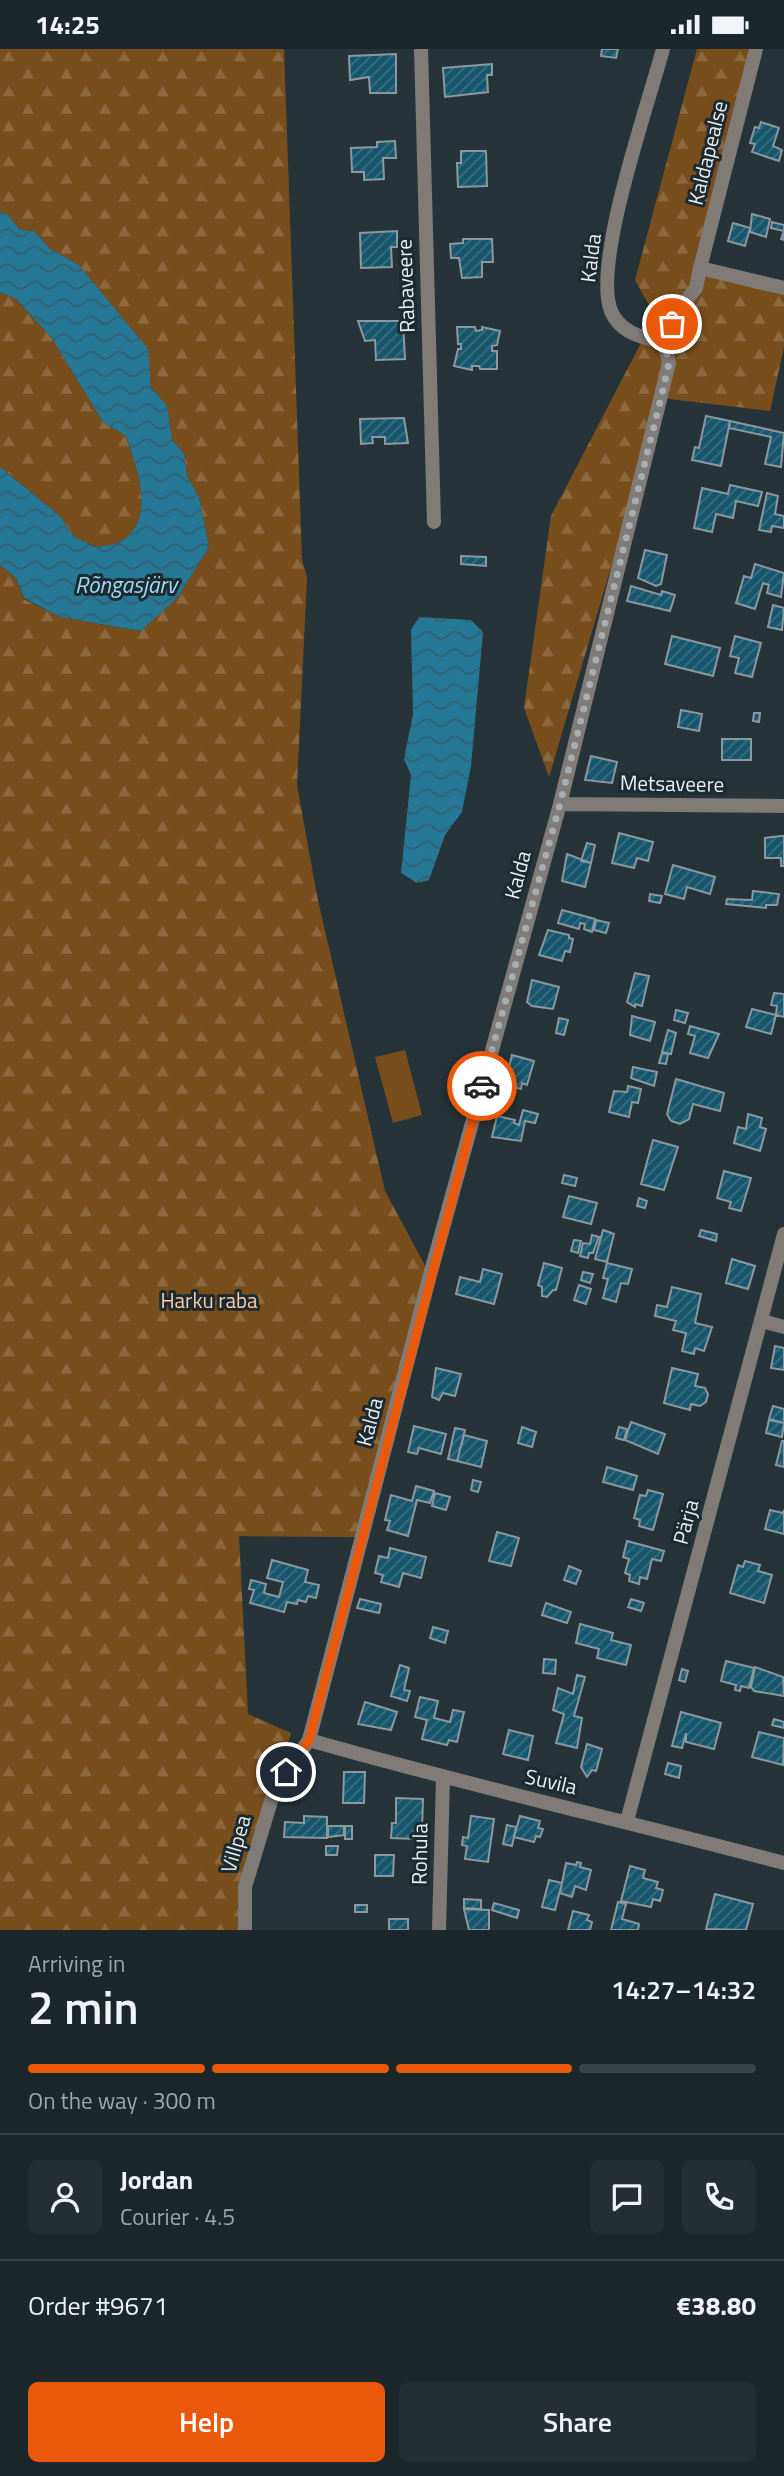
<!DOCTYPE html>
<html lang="en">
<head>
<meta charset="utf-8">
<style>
  :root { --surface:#1c272b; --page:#252f33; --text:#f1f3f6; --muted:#a0a5a9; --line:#3a4447; --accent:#ea580c }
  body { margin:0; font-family:"Titillium Web",sans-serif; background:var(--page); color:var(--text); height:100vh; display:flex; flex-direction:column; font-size:26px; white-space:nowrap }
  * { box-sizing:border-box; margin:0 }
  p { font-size:23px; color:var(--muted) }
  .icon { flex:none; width:38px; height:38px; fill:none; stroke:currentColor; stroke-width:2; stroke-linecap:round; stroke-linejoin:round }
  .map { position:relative; height:1881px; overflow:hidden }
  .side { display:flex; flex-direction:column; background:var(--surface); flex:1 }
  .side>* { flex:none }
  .pin { position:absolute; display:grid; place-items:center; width:60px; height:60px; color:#fff; margin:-30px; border:4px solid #fff; border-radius:50%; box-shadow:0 2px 7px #0007 }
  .courier { position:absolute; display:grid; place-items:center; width:70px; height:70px; margin:-35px; border:5px solid #ea580c; border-radius:50%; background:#fff; color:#222; box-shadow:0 2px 9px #0007 }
  .headline em { font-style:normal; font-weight:600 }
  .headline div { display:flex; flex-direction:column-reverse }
  .headline { display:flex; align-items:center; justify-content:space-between; height:119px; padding:0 28px }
  h1 { font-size:46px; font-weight:600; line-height:52px }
  .bar { display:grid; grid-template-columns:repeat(4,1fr); gap:10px 7px; align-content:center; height:84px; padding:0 28px }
  .bar i { height:9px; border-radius:5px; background:var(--line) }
  .bar .selected { background:var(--accent) }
  .bar p { grid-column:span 4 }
  .line { display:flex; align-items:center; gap:18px; padding:0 28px; border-top:2px solid var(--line) }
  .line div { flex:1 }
  .round { display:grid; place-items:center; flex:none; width:74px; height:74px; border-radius:10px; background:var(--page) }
  .primary-button { display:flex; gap:14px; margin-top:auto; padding:14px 28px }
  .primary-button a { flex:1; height:80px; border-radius:10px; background:var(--accent); color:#fff; font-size:28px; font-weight:600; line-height:80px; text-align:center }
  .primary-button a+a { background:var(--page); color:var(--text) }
  .status { display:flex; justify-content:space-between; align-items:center; height:49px; padding:0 35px; background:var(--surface); direction:ltr }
  .status svg { height:19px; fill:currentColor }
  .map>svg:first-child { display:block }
  .forest { fill:url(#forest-firs) }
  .green { fill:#794e1d }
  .water { fill:url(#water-waves) }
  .building { fill:url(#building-hatch); stroke:#8a99a0; stroke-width:2 }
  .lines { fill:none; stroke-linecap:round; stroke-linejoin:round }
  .minor { stroke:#807b76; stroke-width:14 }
  .done { stroke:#a4aeb3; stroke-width:7; stroke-dasharray:0 12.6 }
  .route { stroke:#ea580c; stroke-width:9 }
  .labels { text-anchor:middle; stroke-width:6; stroke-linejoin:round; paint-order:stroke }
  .street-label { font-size:21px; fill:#e8f0f4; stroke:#1d2a2f }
  .park-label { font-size:21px; fill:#f7cda4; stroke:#1d2a2f }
  .water-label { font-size:23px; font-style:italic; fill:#9edbf5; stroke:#1d2a2f }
</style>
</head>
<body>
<div class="status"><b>14:25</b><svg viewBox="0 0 49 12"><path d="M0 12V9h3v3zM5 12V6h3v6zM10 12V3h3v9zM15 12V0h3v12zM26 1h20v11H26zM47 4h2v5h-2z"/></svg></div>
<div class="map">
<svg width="784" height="1881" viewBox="0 0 784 1881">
  <defs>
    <pattern id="forest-firs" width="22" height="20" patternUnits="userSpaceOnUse" patternTransform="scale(1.75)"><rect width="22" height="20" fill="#794e1d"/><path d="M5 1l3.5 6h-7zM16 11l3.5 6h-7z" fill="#8c683e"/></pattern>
    <pattern id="water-waves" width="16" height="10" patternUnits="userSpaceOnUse" patternTransform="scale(1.75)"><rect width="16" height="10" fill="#257896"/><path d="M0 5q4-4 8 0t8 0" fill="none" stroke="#366070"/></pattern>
    <pattern id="building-hatch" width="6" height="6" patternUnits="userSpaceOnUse" patternTransform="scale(1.75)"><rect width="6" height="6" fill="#17566d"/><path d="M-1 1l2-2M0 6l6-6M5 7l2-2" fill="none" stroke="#396f82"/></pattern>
  </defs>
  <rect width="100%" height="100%" fill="#263439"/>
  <path class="forest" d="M0,0H284L302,510L307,528L297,736L317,847L385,1142L430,1226L355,1488L239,1487L248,1665L291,1684L245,1838V1881H0V516L16,529L24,550L60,568L140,582L177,549L209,498L199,448L187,427L184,405L172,391L167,357L151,338L147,300L79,216L50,200L34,182L20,181L7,165L0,163Z
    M697,0H752L694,223L784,243V298L770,362L661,349L549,728L524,659L551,467L655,267L635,231Z
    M0,243L16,250L51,288L103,373L126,387C136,419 157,466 123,491C116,496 103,497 96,498L73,487L61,468L0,418Z"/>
  <path class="green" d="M405,1001L422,1066L393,1074L375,1008Z"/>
  <path class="water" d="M0,163L7,165L20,181L34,182L50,200L79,216L148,300L151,338L167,357L172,391L184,405L187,427L199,448L209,498L177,549L141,582L60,568L24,549L16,529L0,516V418L61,468L73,487L95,498C103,497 116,496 123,491C157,466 136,419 126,387L103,373L51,288L16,250L0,243Z
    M419,568L471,571L483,583L471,717L462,763L445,786L429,831L417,834L401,824L411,726L404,710L413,665L411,581Z"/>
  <path class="building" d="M602,0H618L616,9L601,7Z
    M396,5V44H370L369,28L350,31L349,7Z
    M492,15V26H487L488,43L445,48L443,19Z
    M761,73L779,79L773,97L782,101L779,112L752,103L755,95L750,94L755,78L759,79Z
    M395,92L396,109H383L384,130L364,131V123H352L351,99L377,98V93Z
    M461,102H486L487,137L458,138L457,114H461Z
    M752,165L770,170L766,188L750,183Z
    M772,173L784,176V191L781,190L784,182L771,179Z
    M733,174L750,179L745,197L728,192Z
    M397,182V198H391L392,218L361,219L360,184Z
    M463,190H492L493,213H482V228L462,229L459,209H451L450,195L463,194Z
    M358,272H403L405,310L376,311L375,291L365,292Z
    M457,278H475L476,282L482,281V278L500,282L497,296L492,297V302H497V320H480L479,317H472V321L454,317L458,300H461V295H458Z
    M706,367L730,372L721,417L692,411L695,398L699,399Z
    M404,369L408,394L385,395V388H372L373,394L361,395L360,370Z
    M730,372L784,384L781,418L765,415L771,388L729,379Z
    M730,436L762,443L758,457L736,452L733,469L716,465L712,483L694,479L702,439L728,445Z
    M767,444L778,447L775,465L784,467V479L772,477L771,483L759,481Z
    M645,501L667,506L661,535L656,537L638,529Z
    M461,507L486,508V517L461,515Z
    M755,515L784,524L781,548L767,544L769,536L763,534L755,560L736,554L744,527L751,529Z
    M631,537L661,546L662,542L675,546L670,562L627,552Z
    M773,556L784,559L782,581L768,578Z
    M672,587L720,599L713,627L665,615Z
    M735,587L761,594L752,628L735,624L739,609L730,607Z
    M681,661L702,665L699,682L678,678Z
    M754,664H760L759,673L753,672Z
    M722,690H751V711H722Z
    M591,707L617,713L612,734L585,731Z
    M619,784L653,793L648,812L637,809L634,819L612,814Z
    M781,787H784V817H781V809H765V789Z
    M587,794L595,796L591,814L581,812Z
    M567,805L591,814L585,838L562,832Z
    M673,816L715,828L710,845L687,838L684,850L665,845Z
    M753,842L779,845L777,856H766V859L726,855L727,850L752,851Z
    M650,845L662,847L660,854L649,852Z
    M562,861L595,870L592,883L584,880L585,875L580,874L579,880L558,874Z
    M596,871L609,874L606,884L594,881Z
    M548,881L569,886V889L573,890L570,903L565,902L562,912L539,906Z
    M635,924L649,927L642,957L635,955V958L627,953Z
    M532,931L559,938L553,960L532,957L527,953Z
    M774,944L784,945V968L776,966L777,957L771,956Z
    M752,960L776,966L771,985L746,978Z
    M676,961L688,964L685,974L674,971Z
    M632,967L655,973L650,992L630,986Z
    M559,969L568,971L564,986L556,984Z
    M690,977L719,985L708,1009L690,1004L695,987L688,985Z
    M668,981L676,984L671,1005L662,1003Z
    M662,1004L668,1005L666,1015L659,1014Z
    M512,1006L534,1012L527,1036L522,1034L521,1040L509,1037L511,1031L506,1030Z
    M633,1018L657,1023L654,1037L631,1029Z
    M676,1030L724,1044L720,1062L693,1055L689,1070L680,1075L671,1072L667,1065Z
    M628,1037L641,1040L638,1054L632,1053L629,1068L609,1063L614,1042L627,1043Z
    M523,1061L538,1065L535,1074L525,1072L521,1092L492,1088L497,1067L515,1071L514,1074L519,1076Z
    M748,1065L762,1069L760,1078L766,1080L760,1102L734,1094L738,1078L746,1080Z
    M653,1091L678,1098L664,1141L641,1135Z
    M724,1122L751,1129L741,1162L729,1159L731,1153L717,1149Z
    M564,1126L577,1129L575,1137L562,1134Z
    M569,1147L597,1154L591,1175L563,1168Z
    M639,1149L647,1152L645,1159L637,1157Z
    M603,1181L614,1185L607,1213L595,1210Z
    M701,1181L717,1185L716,1192L699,1187Z
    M592,1186L599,1188L593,1204H589L588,1209L580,1207L583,1194L590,1195Z
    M574,1191L581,1192L578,1204L571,1202Z
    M732,1210L755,1217L748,1240L726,1234Z
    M544,1214L562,1219L556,1241H553L547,1248L542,1247V1238L538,1236Z
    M607,1214L632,1220L628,1235L621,1234L616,1253L603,1249L608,1230L603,1229Z
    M483,1220L502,1225L494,1255L456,1245L460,1228L480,1233Z
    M583,1223L593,1225L590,1234L581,1231Z
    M579,1236L591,1240L586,1255L574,1251Z
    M672,1238L701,1245L695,1274L712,1278L704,1302L695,1299L694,1305L682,1302L686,1284L673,1281L676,1272L655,1267L657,1256L667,1258Z
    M775,1297L784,1299V1321L771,1319Z
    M436,1319L461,1325L455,1347L443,1344L439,1351L432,1348Z
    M672,1319L698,1325L695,1337L705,1339L708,1345L706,1353L700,1357L691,1355L690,1361L664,1354Z
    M773,1357L784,1360V1374L769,1370Z
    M769,1371L784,1374L782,1388L766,1384Z
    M631,1373L665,1385L658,1405L625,1391Z
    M414,1377L446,1385L441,1405L419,1399L417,1405L408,1403Z
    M522,1378L536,1383L532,1398L518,1394Z
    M619,1378L627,1380L624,1391L616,1389Z
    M455,1379L465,1381L457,1412L448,1410Z
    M464,1386L487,1392L481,1418L457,1412Z
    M782,1392H784V1418L776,1416Z
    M607,1418L637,1427L633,1441L603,1433Z
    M473,1431L481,1433L478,1443L471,1441Z
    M416,1437L434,1442L430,1454L417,1451L408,1487L387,1481L390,1472L385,1471L391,1446L412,1452Z
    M648,1441L663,1445L653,1481L639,1477L640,1471L634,1469L640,1446L646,1447Z
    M435,1444L450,1448L446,1461L432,1457Z
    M770,1461L783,1464L784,1461V1485L765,1480Z
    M497,1483L519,1489L511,1517L489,1512Z
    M627,1492L664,1502L661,1512L652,1510L647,1530L640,1528L639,1535L629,1532L630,1526L625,1524L629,1510L623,1508Z
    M390,1499L426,1508L421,1529L403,1524L399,1538L381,1533L383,1526L375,1524L379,1507L388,1509Z
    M272,1511L308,1521L305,1533L319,1536L316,1549L308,1547L306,1553L298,1551L297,1555L287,1553L284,1563L250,1554L254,1541L249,1540L251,1531L266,1535L264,1544L279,1548L283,1533L267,1529Z
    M745,1512L760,1516L758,1522L772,1526L764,1554L730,1544L738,1516L743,1518Z
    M569,1517L581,1522L576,1535L564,1531Z
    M360,1550L381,1555L379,1564L357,1559Z
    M631,1550L644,1554L641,1562L628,1558Z
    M546,1554L571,1563L567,1574L542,1566Z
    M580,1575L613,1584L611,1591L631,1596L626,1616L597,1609L599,1600L576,1594Z
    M433,1578L448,1582L445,1594L430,1589Z
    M544,1610L556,1611L555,1625L543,1624Z
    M726,1612L754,1619L749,1639L741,1637L740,1642L735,1641L736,1636L721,1632Z
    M400,1616L409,1619L404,1641L410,1642L407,1652L391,1647Z
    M755,1618L783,1628L784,1647L754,1642L751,1638Z
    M682,1620L688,1622L685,1633L679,1631Z
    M577,1626L585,1628L574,1667L582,1669L577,1699L556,1694L564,1665L553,1661L558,1639L573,1645Z
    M420,1648L438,1652L434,1669L450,1673L453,1661L464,1663L457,1693L449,1691L447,1696L422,1690L427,1671L415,1668Z
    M365,1653L397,1663L391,1681L358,1675Z
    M681,1663L721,1674L714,1700L686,1693V1684L682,1699L672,1697Z
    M774,1670L784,1673V1679L772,1676Z
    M509,1681L533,1687L528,1711L503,1705Z
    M759,1683L784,1689L783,1716L752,1708Z
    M587,1695L602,1700L596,1722L592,1721L587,1728L581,1718Z
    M668,1714L681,1717L679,1729L665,1725Z
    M344,1723H365L364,1754H343Z
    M396,1749L423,1750L422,1782H415V1790L391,1789L392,1774H396Z
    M304,1767L327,1768V1789L284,1788L285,1773L304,1774Z
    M471,1767L494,1770L488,1813L465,1810L467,1797L462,1796L463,1788L468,1789Z
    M520,1767L540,1772L538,1779L543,1780L540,1788L536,1787L534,1793L514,1788Z
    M507,1776L516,1778L512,1797L503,1795Z
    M328,1777H344V1786L328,1788Z
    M345,1777H352V1790H345Z
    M326,1797H338L337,1806H326Z
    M375,1806H394L393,1827H375Z
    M577,1813L581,1814L580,1818L591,1821L586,1841L575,1837L572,1848L560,1844L566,1814L576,1816Z
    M630,1817L645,1821L643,1829L658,1833L656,1839L663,1841L660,1852L653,1850L651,1858L621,1852Z
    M549,1831L562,1834L555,1861L542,1858Z
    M715,1845L753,1855L746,1881L706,1880Z
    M464,1850L481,1851V1860L464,1859Z
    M618,1853L626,1855L622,1870L639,1875L638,1881H611Z
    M494,1854L519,1861L517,1869L492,1861Z
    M355,1856H367V1863H355Z
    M464,1860L489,1861V1881H469Z
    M573,1862L589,1866L587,1871L592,1873L590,1881H568Z
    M389,1870H408V1881H389Z"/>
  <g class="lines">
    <path class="minor" d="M421,0L434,473
      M700,219L756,0
      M664,292L680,259L696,239L700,219L784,239
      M560,755L784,757
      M762,1272L784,1278
      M309,1691C466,1736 626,1772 784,1814
      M627,1772L784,1185
      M245,1881V1838L275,1739L309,1691L430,1226L560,755L669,314L664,292C643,290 620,284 611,262C592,215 649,53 663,0
      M439,1881L443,1729"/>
  </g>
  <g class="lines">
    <path class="done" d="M482,1037L560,755L661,349L669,314L664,292L672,275"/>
    <path class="route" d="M286,1723L309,1691L482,1037"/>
  </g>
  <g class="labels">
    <g class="street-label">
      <text transform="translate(708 104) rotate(-76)" y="7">Kaldapealse</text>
      <text transform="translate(591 209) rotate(-83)" y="7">Kalda</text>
      <text transform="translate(406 237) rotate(-92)" y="7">Rabaveere</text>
      <text transform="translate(672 735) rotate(1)" y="7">Metsaveere</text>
      <text transform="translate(518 826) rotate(-75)" y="7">Kalda</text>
      <text transform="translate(370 1373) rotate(-75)" y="7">Kalda</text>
      <text transform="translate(686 1473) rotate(-75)" y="7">Pärja</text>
      <text transform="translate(551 1733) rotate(13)" y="7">Suvila</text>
      <text transform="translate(236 1795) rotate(-74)" y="7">Villpea</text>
      <text transform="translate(420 1805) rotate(-89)" y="7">Rohula</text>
    </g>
    <g class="park-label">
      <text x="209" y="1259">Harku raba</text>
    </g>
    <g class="water-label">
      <text x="126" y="544">Rõngasjärv</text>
    </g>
  </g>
</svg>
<div class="pin" style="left:672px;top:275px;background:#ea580c"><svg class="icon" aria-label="bag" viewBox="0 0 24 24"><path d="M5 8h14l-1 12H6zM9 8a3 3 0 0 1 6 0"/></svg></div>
<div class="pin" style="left:286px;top:1723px;background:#1f2937"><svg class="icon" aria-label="home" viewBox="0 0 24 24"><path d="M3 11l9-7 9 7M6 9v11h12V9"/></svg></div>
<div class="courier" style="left:482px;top:1037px"><svg class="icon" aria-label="car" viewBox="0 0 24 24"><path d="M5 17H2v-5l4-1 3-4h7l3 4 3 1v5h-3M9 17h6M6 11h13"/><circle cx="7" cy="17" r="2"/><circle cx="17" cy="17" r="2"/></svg></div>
</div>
<section class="side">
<div class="headline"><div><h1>2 min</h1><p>Arriving in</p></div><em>14:27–14:32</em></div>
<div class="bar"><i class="selected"></i><i class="selected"></i><i class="selected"></i><i></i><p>On the way · 300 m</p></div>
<div class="line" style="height:126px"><a class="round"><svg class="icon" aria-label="person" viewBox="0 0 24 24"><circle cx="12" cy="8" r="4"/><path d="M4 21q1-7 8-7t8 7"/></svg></a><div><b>Jordan</b><p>Courier · 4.5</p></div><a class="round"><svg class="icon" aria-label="chat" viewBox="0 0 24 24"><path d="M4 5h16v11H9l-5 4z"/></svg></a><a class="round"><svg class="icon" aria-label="phone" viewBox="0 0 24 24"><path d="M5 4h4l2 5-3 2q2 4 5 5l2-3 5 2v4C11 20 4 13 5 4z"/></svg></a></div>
<div class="line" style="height:91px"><div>Order #9671</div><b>€38.80</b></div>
<div class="primary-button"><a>Help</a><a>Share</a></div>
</section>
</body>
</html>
